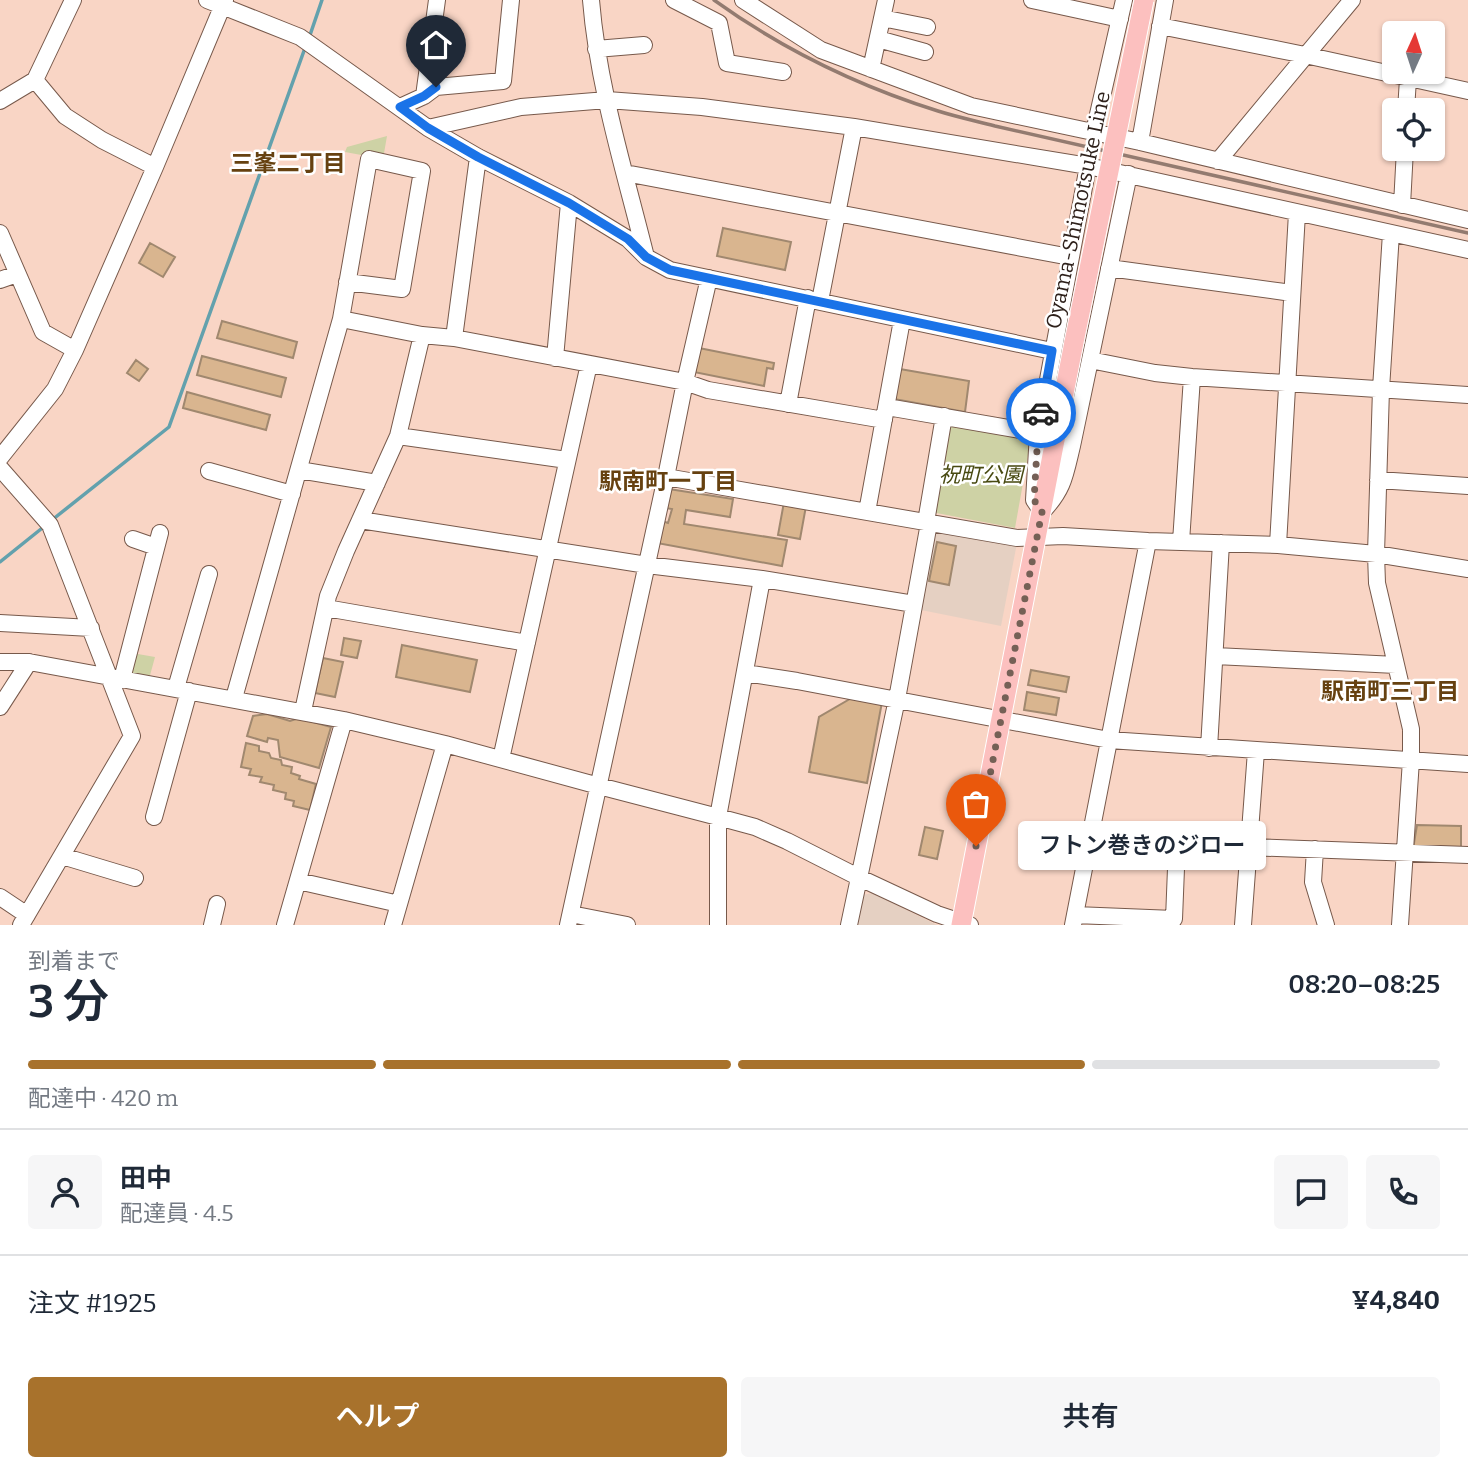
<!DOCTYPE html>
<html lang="ja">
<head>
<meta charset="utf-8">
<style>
  :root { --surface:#fff; --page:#f6f6f7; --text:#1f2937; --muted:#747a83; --line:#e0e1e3; --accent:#a8722c }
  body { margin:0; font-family:Bitter,"Noto Sans JP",serif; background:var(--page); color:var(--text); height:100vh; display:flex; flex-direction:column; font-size:26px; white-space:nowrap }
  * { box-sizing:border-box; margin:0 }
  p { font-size:23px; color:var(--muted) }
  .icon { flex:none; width:38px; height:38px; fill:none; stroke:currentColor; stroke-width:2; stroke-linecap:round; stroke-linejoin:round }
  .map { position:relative; height:925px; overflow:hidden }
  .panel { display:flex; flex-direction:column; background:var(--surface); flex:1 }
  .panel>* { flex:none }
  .needle { width:46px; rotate:3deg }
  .tools { position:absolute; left:1382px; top:21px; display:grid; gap:14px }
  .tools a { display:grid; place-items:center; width:63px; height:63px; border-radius:7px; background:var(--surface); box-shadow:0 2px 5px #0004; font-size:35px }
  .pin { position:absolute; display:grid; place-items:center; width:60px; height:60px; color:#fff; margin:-72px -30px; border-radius:50% 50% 50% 0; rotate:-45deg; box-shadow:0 0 7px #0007 }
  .pin .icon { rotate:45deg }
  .courier { position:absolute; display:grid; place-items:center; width:70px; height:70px; margin:-35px; border:5px solid #1a73e8; border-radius:50%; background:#fff; color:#222; box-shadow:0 2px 9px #0007 }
  .bubble { position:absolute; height:49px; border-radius:7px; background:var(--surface); box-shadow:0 2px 5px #0004; font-size:23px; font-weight:600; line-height:49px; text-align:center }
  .summary em { font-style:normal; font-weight:600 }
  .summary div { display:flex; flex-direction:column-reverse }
  .summary { display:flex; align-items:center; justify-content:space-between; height:119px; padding:0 28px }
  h1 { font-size:46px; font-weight:600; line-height:52px }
  .bar { display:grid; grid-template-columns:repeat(4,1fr); gap:10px 7px; align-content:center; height:84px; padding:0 28px }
  .bar i { height:9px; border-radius:5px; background:var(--line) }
  .bar .selected { background:var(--accent) }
  .bar p { grid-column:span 4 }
  .line { display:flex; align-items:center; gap:18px; padding:0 28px; border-top:2px solid var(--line) }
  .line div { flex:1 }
  .round { display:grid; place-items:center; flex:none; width:74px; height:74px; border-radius:7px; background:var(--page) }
  .button { display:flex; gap:14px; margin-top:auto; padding:14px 28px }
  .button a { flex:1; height:80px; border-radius:7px; background:var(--accent); color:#fff; font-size:28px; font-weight:600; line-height:80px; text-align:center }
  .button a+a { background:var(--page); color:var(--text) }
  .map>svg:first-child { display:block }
  .commercial { fill:#e5d0c2 }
  .green { fill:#ced2a5 }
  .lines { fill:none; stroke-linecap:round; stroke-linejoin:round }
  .stream { stroke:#63a1ad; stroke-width:3.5 }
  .building { fill:#d9b58f; stroke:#a0886f; stroke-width:2 }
  .minor-casing { stroke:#77594b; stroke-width:18 }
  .major-casing { stroke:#fff; stroke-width:21 }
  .minor { stroke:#fff; stroke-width:16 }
  .major { stroke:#fcc0bf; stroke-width:19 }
  .rail { stroke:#937b70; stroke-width:3.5 }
  .major-bridge-casing { stroke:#fff; stroke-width:21; stroke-linecap:butt }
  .major-bridge { stroke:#fcc0bf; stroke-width:19 }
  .done { stroke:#756056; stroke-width:7; stroke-dasharray:0 12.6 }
  .route { stroke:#1a73e8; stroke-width:9 }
  .labels { text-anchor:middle; stroke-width:5; stroke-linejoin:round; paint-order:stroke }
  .street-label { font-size:21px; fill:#2e211b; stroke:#fff }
  .park-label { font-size:21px; font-style:italic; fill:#474910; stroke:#fff }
  .neighbourhood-label { font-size:23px; font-weight:bold; fill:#664110; stroke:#fff }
</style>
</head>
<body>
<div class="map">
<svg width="1468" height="925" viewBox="0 0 1468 925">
  <rect width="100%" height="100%" fill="#f9d5c5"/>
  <path class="commercial" d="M937,528L1017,543L1001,626L921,610Z
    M872,893L937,925H853L859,896Z"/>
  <path class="green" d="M387,136L383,159L345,152L347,147Z
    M948,424L1031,438L1015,528L931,512Z
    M132,653L155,657L149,679L127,674Z"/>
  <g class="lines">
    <path class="stream" d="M309,38L322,0
      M52,520L169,427L305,48
      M0,562L46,525"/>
  </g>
  <path class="building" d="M723,228L791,242L785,270L717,256Z
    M150,243L175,257L163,277L139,263Z
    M222,321L297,342L293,358L217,338Z
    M699,348L774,363L773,369L767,368L764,386L694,372Z
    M202,356L286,378L281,397L197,375Z
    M136,360L148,369L139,381L127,373Z
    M900,369L969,381L965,412L894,399Z
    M187,392L270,415L266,430L183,408Z
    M669,489L733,499L730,517L686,510L684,524L787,540L782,566L657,543L662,521L668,523L672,509L665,508Z
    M784,502L806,506L800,539L778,535Z
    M937,542L956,546L949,585L929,581Z
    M344,638L361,641L357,658L341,655Z
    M402,645L477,660L470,692L396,677Z
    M323,658L343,662L335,697L315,693Z
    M1031,670L1069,677L1066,692L1028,685Z
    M1027,692L1059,698L1056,715L1024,710Z
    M855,696L882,702L867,783L809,772L819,717Z
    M267,714L290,721L299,718L331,727L319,768L280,757L278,740L268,738L267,742L247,736L253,716Z
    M246,743L259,746V751L269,753L271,758L281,760L282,765L292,767L291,773L300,776L299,779L316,784L310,810L293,806L294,801L285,799L286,793L273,790L274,785L260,782L262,777L249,775L251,769L241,767Z
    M1417,825L1461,826V852L1413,849Z
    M925,827L943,831L937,859L919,855Z"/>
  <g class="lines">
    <defs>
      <path id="minor" d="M207,0L300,37L428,128L478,157L569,203L628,239L646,257L670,270L1052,351
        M591,0C598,87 625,172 646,257
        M674,0L719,23L727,63L783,72
        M743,0L821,50L971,106L1140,142L1468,220
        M1032,0L1120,19
        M882,18L927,27
        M1160,26L1305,55L1468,91
        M878,39L925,52
        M596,49L644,45
        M871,69L886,0
        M35,80L65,116L102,140L155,167
        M424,96L437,0
        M0,101L35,80L73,0
        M400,107L424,96L436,87L503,81L511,0
        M1406,110L1408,79
        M428,128L521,107L607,100L702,107L854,127L1088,166L1468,250
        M1094,132L1124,0
        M1140,142L1165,0
        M1218,161L1352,0
        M1088,166L1038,433L1034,500L1042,512C1064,489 1065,475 1072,446L1129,174
        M625,173L1070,257
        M1402,205L1405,149
        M0,233L43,332L75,350
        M1391,233L1381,389L1376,554L1377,583L1411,729V760L1400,925
        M1109,268L1292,293
        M0,280L17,274
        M820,301L854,127
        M341,319L422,335L454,338L685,382L708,390L884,420
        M454,338L478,157
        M555,358L569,203
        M1090,360L1155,373L1192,377L1468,395
        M788,404L808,298
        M887,407L1038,433
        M398,436L567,460
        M0,458L55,389L75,350L155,167L225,0
        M0,468L50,525L132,736L21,925
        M299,470L377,483
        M209,471L292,494
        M666,477L685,382L709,278
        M1378,480L1468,486
        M867,512L902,320
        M360,520L647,565L762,579L914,604
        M133,539L156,547
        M1181,542L1192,377
        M1278,545L1297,213
        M326,608L527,643
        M0,623L91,628
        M1215,656L1396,665
        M0,662H29L344,720L445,744L599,786L718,817L755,827L787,841L860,878L937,914L970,925
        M745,673L797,681L1109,740L1468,764
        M122,679L160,533
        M176,688L209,574
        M234,698L341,319L369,159L422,171L402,289L347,282
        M0,707L29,662
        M303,711L328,596L346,551L398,436L422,335
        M1209,748L1221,543
        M501,759L589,364
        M154,817L189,691
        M1090,839L1248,847L1468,855
        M1315,849L1313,882L1326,925
        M62,856L135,878
        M298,881L399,904
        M0,897L27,915
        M571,914L627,925
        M1075,915L1174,919L1177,843
        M212,925L217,904
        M285,925L344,720
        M393,925L445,744
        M568,925L666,477L1017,538L1063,536L1148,541L1278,545L1376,554L1468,569
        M718,925V817L762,579
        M849,925L897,699L929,523L927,516L944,416
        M1073,925L1148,541
        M1243,925L1256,751"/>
      <path id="major" d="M961,925L1074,342"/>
    </defs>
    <use href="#minor" class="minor-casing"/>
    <use href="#major" class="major-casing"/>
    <use href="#minor" class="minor"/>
    <use href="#major" class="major"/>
    <path class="rail" d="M714,0C782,49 858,86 938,111C957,117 976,121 995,126L1468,233"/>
    <defs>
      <path id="major-bridge" d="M1074,342L1144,0"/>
    </defs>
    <use href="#major-bridge" class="major-bridge-casing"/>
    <use href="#major-bridge" class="major-bridge"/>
  </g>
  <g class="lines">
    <path class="done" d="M976,846L1042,512L1034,500L1038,433L1041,413"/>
    <path class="route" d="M436,87L424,96L400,107L428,128L478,157L569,203L628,239L646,257L670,270L1052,351L1041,413"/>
  </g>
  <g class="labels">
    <g class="street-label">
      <text transform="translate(1078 210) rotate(-78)" y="7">Oyama-Shimotsuke Line</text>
    </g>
    <g class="park-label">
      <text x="981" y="482">祝町公園</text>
    </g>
    <g class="neighbourhood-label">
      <text x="288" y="171">三峯二丁目</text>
      <text x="668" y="489">駅南町一丁目</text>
      <text x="1390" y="699">駅南町三丁目</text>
    </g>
  </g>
</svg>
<div class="tools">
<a><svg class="needle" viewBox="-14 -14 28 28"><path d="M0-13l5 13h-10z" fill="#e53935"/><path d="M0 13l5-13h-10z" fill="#747a83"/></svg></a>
<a><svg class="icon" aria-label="locate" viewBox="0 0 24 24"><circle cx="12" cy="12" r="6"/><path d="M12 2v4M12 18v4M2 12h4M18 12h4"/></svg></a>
</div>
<div class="pin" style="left:976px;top:846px;background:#ea580c"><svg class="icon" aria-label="bag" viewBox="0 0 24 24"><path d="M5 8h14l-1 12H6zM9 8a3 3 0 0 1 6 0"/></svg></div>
<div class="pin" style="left:436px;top:87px;background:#1f2937"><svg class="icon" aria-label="home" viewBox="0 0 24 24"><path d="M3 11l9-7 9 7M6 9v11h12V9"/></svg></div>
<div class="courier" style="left:1041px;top:413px"><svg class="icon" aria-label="car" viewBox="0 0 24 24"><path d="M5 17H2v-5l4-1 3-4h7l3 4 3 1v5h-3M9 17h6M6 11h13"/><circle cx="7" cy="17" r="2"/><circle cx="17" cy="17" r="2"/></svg></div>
<div class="bubble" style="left:1018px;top:821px;width:248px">フトン巻きのジロー</div>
</div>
<section class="panel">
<div class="summary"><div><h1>3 分</h1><p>到着まで</p></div><em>08:20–08:25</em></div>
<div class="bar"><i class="selected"></i><i class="selected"></i><i class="selected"></i><i></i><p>配達中 · 420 m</p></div>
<div class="line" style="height:126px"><a class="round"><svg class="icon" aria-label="person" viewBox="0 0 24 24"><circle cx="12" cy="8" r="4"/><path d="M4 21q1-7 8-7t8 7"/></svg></a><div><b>田中</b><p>配達員 · 4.5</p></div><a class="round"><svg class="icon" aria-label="chat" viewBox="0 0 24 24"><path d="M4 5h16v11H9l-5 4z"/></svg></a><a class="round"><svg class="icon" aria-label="phone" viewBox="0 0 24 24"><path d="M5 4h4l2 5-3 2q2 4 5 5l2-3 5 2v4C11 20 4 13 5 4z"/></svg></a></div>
<div class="line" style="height:91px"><div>注文 #1925</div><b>¥4,840</b></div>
<div class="button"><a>ヘルプ</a><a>共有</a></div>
</section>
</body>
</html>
